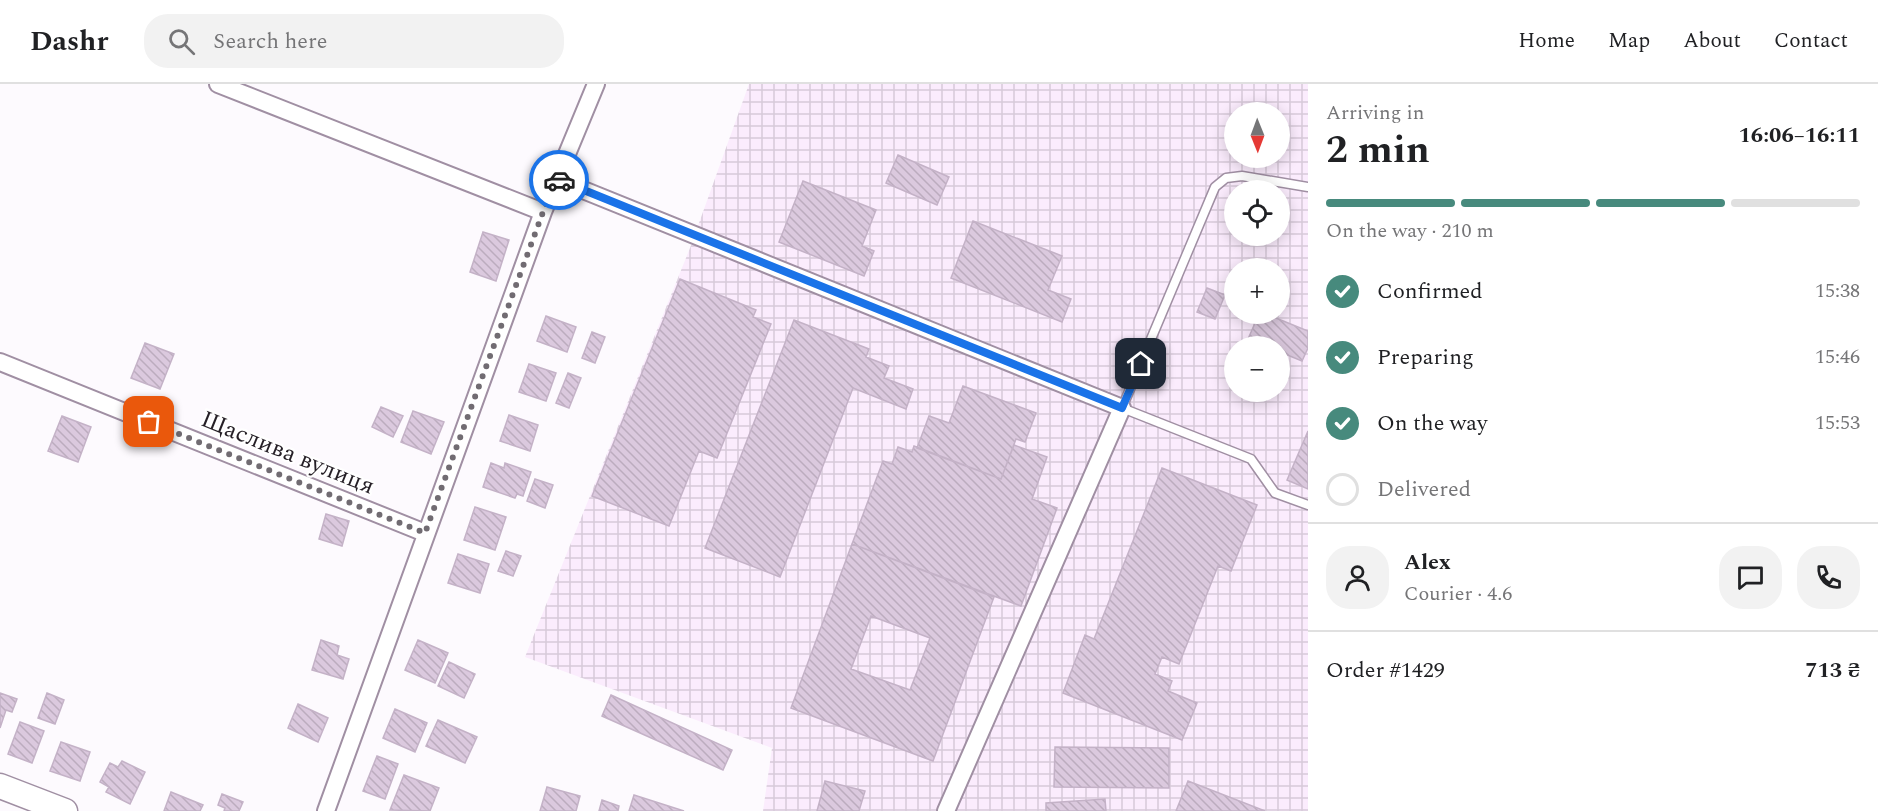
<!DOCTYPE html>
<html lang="en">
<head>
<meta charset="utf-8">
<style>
  :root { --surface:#fff; --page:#f2f2f2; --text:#202124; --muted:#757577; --line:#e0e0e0; --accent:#478a7d }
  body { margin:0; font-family:Spectral,serif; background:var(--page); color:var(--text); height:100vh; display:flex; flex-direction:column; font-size:22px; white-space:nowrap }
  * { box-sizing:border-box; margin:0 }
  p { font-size:20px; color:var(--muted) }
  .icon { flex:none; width:33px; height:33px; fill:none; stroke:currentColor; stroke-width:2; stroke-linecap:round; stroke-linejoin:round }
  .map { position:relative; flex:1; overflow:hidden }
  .side { display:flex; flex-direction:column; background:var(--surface); width:570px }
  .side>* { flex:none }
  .needle { width:39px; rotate:179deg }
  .controls { position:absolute; left:1224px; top:18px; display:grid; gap:12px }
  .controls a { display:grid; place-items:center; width:66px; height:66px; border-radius:50%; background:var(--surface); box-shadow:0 3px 15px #0003; font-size:30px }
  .pin { position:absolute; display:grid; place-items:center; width:51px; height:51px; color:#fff; margin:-26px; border-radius:12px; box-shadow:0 3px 9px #0006 }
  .courier { position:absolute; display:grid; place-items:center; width:60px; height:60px; margin:-30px; border:4px solid #1a73e8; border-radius:50%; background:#fff; color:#222; box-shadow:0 2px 8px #0007 }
  .overview em { font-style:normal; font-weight:700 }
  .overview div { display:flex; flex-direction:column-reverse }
  .overview { display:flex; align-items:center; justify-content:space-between; height:102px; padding:0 18px }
  h1 { font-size:39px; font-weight:700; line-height:45px }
  .bar { display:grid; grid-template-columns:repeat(4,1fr); gap:9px 6px; align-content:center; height:72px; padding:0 18px }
  .bar i { height:8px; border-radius:4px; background:var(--line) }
  .bar .on { background:var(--accent) }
  .bar p { grid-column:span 4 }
  .line { display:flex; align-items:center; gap:15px; padding:0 18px; border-top:2px solid var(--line) }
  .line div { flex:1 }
  .round { display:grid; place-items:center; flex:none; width:63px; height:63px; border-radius:24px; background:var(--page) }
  ol { padding:0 18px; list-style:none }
  li { display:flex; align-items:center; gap:18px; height:66px }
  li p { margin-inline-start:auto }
  li .icon { padding:6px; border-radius:50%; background:var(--accent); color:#fff; stroke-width:4 }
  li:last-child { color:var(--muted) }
  li i { width:33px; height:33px; border:3px solid var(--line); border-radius:50% }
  header { display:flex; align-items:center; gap:36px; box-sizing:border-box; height:84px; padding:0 30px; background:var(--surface); border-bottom:2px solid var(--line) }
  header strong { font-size:28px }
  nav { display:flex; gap:33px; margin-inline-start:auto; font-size:21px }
  .search { width:420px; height:54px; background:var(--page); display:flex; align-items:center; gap:15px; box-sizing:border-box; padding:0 21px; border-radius:24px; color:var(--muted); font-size:22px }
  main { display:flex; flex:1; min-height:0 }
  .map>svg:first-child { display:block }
  .industrial { fill:url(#industrial-grid); fill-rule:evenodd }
  .building { fill:url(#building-back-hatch); stroke:#c4b2c7; stroke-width:1.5; fill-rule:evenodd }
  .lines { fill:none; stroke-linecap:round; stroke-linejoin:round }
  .lane-casing { stroke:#a08fa3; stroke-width:11 }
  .street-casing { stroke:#a08fa3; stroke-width:20 }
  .secondary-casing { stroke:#a08fa3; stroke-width:27 }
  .lane { stroke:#fff; stroke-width:8 }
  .street { stroke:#fff; stroke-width:16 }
  .secondary { stroke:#fff; stroke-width:24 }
  .done { stroke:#716c72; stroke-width:6; stroke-dasharray:0 10.8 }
  .route { stroke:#1a73e8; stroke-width:8 }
  .labels { text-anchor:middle; stroke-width:4.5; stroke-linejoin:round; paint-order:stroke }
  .street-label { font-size:24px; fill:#251f26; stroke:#fff }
</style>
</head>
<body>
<header>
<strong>Dashr</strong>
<div class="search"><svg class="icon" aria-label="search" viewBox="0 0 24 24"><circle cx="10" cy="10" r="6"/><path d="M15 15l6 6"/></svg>Search here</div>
<nav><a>Home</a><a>Map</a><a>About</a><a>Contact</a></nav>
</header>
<main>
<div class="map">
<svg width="1308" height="727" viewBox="0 0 1308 727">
  <defs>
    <pattern id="industrial-grid" width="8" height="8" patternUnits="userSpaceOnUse" patternTransform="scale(1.5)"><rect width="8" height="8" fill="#fbecfd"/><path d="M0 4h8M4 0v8" fill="none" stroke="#d7cad9"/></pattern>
    <pattern id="building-back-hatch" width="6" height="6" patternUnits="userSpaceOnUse" patternTransform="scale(1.5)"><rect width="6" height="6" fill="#dbc9de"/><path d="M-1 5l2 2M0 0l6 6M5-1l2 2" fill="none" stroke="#bcacbe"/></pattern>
  </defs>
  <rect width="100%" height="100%" fill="#fdfafe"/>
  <path class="industrial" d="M749,0H1308V727H763L772,664L525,573L690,164ZM1234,28H1280V74H1234ZM1234,106H1280V152H1234ZM1234,184H1280V230H1234ZM1234,262H1280V308H1234Z"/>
  <path class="building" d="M898,71L949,93L937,121L886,99Z
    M803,97L876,126L862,162L874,167L864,192L779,158Z
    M973,137L1062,172L1048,206L1071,215L1062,238L951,194Z
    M483,148L509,156L496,197L470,188Z
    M680,195L756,226L753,233L771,240L717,374L699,367L669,442L592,412Z
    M1207,204L1225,211L1215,235L1197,228Z
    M1259,230H1266L1308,247V264L1302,277L1280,268V262H1267L1248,255Z
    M546,232L576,243L567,268L537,257Z
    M794,236L869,265L866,273L889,282L884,294L913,305L906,325L853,304L780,493L705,464Z
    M592,248L605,253L595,279L582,274Z
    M145,259L174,270L160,305L131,294Z
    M529,280L556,289L546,317L519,308Z
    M568,289L581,294L569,324L556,319Z
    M963,302L1036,329L1025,358L1016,355L1001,395L917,364L929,332L949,339Z
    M381,323L403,332L393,353L372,343Z
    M413,327L444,338L431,370L401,358Z
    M509,331L538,341L530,367L500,357Z
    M62,332L91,343L78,378L48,367Z
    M1308,347V405L1287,396Z
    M1014,361L1047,373L1032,415L1057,424L1021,522L852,460L883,377L892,380L898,363L912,368L914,362L1001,395Z
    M491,379L504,384L505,379L531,388L523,412L517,410L515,414L483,403Z
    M1162,384L1257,421L1231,487L1218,482L1179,580L1162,573L1155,590L1172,597L1168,607L1197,619L1182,656L1063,609L1085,551L1094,555Z
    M535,395L553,401L545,424L527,417Z
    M475,423L506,433L495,466L464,456Z
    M326,430L349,437L342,462L319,455Z
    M852,460L994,513L933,677L791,624ZM871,532L930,554L910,606L851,585Z
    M506,467L521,472L513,492L498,487Z
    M458,470L489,480L480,509L448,499Z
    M321,556L339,562L337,571L349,575L343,595L312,586Z
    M418,556L448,569L435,599L405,586Z
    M449,578L475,590L464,614L438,602Z
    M0,609L17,615L12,628L6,626L0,644Z
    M47,609L64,616L55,640L38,634Z
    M611,611L732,666L723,686L602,632Z
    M298,620L328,634L318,658L288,644Z
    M395,625L427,639L415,668L383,654Z
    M438,636L477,653L465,679L426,662Z
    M20,638L44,647L32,679L8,670Z
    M61,658L90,668L80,697L50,687Z
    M1055,663L1169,664V704L1054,703Z
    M377,672L398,680L385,715L363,707Z
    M122,677L145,688L130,720L106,708L109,703L100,698L110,679L118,683Z
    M404,691L439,704L430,727L390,726Z
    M825,697L865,707L859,727H817Z
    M1188,697L1265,727H1176Z
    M547,703L580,712L576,727H540Z
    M171,708L203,721L200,727H164Z
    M222,710L243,718L239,727H224L225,724L218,721Z
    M634,711L684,727H629Z
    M1105,715L1106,727H1046V719Z
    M602,716L619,722L618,727H599Z"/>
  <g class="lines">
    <defs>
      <path id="lane" d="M1308,103L1242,92L1226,94L1215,103L1122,324L1251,375L1275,409L1308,421"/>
      <path id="street" d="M218,0L543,128
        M556,95L1122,324L946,727
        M0,278L425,449
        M326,727L543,128L596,0"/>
      <path id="secondary" d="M0,702L65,727"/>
    </defs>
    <use href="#lane" class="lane-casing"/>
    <use href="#street" class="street-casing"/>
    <use href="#secondary" class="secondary-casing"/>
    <use href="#lane" class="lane"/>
    <use href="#street" class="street"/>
    <use href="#secondary" class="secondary"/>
  </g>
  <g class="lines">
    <path class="done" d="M149,338L425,449L543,128L556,95L559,96"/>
    <path class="route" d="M559,96L1122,324L1141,280"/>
  </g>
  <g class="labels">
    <g class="street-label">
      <text transform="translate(288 368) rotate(22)" y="8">Щаслива вулиця</text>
    </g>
  </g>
</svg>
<div class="controls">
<a><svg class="needle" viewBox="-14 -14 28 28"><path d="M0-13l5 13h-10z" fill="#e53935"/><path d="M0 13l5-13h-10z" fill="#757577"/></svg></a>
<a><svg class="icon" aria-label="locate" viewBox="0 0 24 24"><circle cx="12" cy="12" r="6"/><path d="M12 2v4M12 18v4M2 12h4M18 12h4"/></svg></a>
<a>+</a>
<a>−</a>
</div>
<div class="pin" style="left:149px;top:338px;background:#ea580c"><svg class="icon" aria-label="bag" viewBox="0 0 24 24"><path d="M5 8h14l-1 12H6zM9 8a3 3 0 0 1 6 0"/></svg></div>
<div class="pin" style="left:1141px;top:280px;background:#1f2937"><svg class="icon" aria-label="home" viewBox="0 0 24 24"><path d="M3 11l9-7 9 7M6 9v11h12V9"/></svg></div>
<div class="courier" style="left:559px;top:96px"><svg class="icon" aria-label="car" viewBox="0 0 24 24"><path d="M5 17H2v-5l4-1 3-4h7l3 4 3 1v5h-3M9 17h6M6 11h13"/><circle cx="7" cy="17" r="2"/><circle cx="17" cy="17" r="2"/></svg></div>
</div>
<section class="side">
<div class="overview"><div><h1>2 min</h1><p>Arriving in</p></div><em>16:06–16:11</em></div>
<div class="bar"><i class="on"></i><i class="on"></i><i class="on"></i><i></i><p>On the way · 210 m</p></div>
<ol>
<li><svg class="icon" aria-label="check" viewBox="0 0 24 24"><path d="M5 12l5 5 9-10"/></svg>Confirmed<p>15:38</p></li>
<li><svg class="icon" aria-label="check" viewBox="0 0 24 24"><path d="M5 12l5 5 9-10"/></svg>Preparing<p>15:46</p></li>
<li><svg class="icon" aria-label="check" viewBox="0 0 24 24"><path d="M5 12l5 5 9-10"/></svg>On the way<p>15:53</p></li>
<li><i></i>Delivered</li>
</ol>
<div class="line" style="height:108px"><a class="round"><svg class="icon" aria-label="person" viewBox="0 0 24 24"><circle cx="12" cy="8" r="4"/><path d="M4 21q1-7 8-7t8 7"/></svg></a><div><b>Alex</b><p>Courier · 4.6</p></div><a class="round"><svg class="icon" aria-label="chat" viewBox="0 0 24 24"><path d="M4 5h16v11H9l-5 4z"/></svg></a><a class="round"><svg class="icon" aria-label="phone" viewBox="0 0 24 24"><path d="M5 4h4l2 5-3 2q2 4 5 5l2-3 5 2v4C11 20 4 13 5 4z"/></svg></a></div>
<div class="line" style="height:78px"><div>Order #1429</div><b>713 ₴</b></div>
</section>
</main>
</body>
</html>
